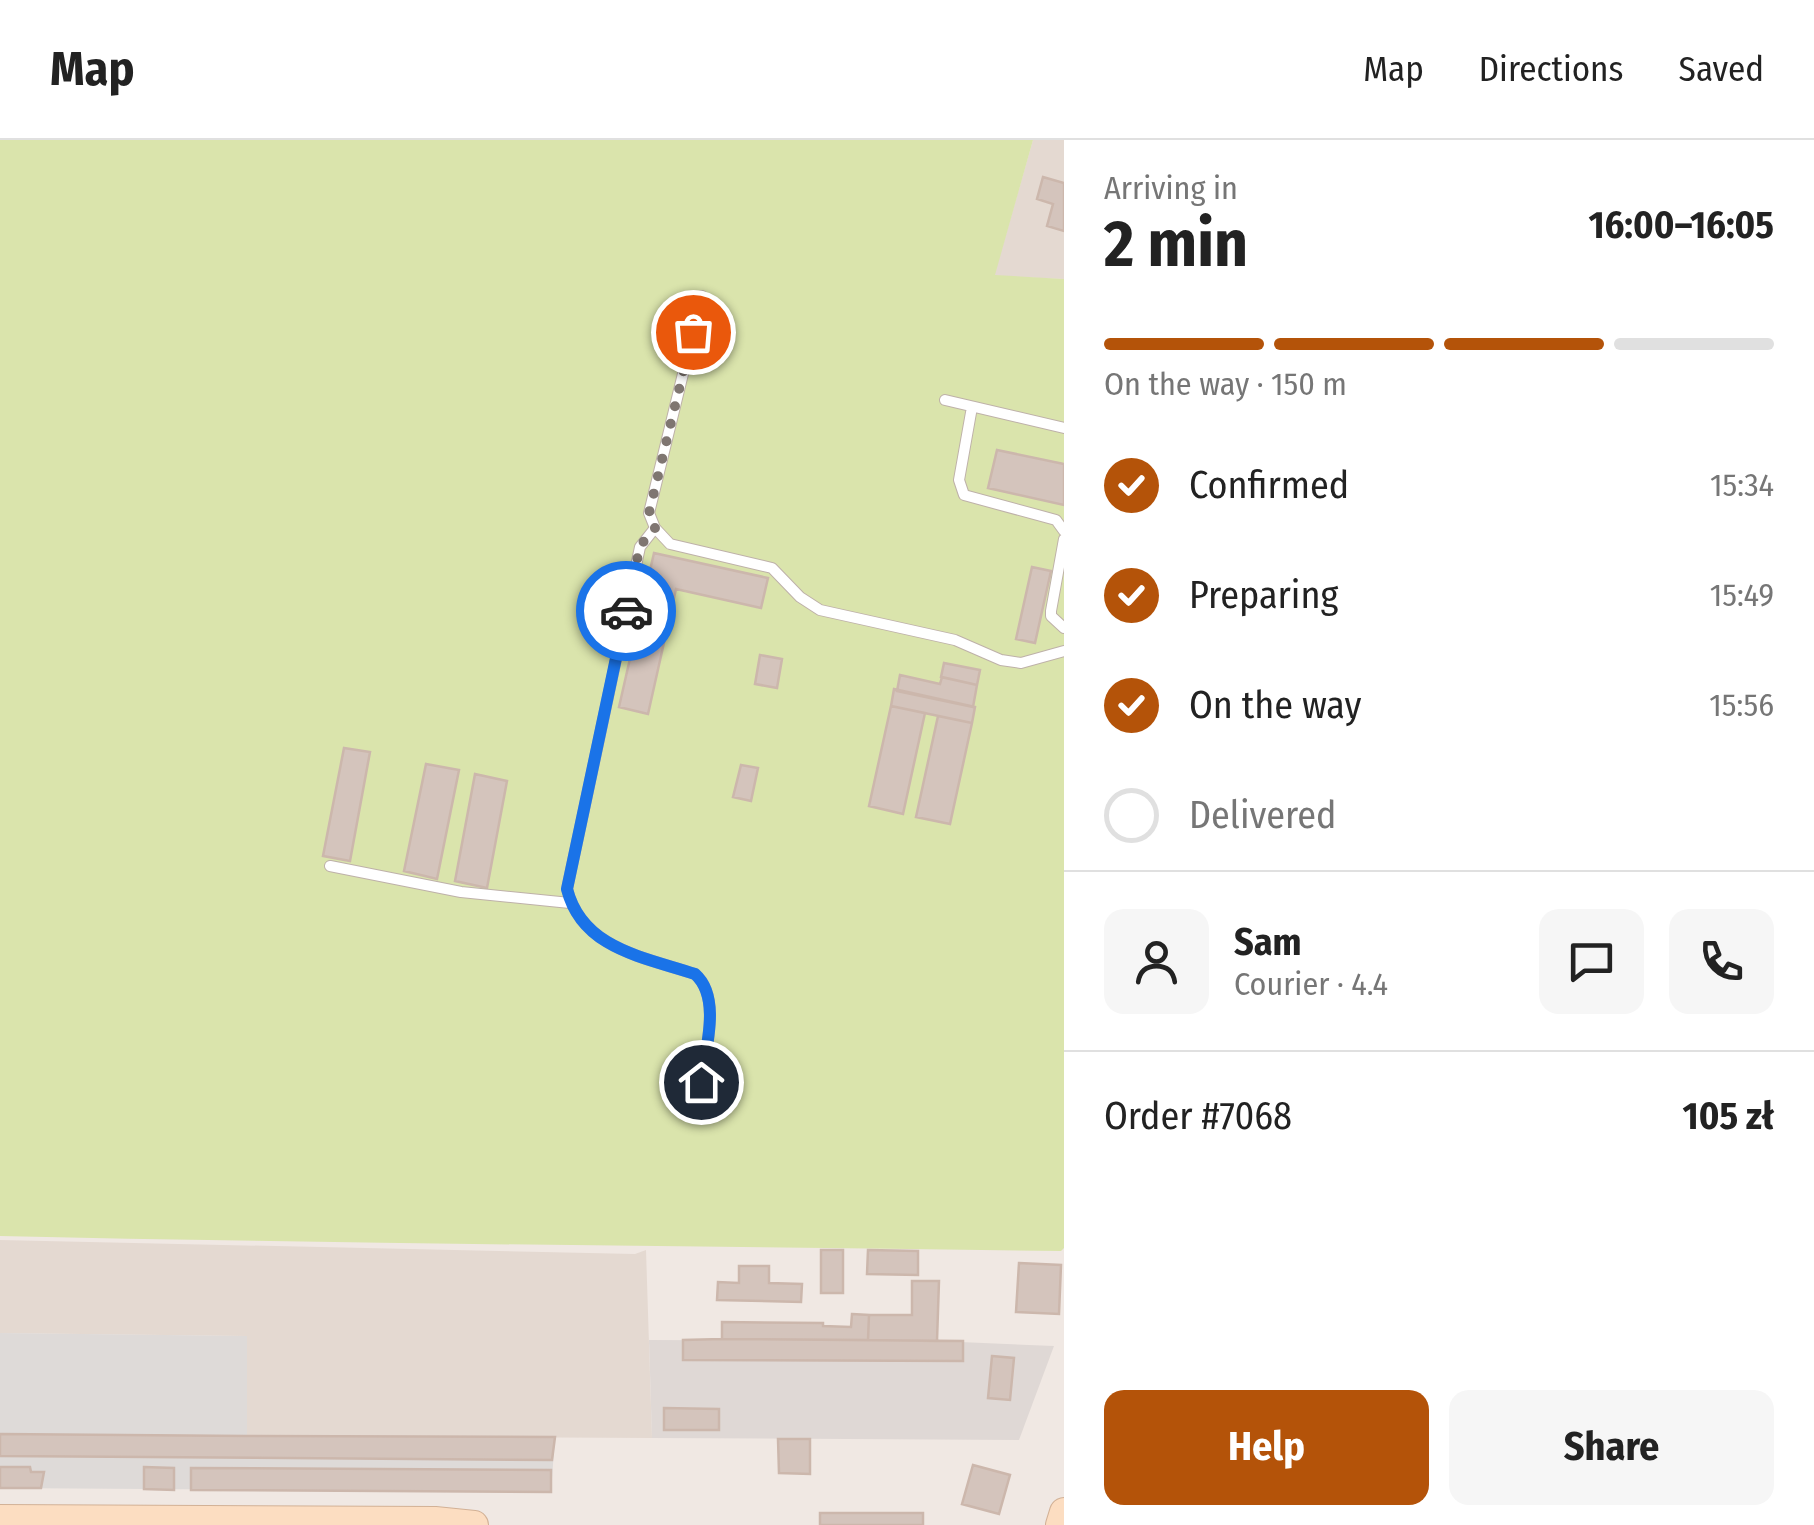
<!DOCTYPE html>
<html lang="en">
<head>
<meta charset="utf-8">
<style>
  :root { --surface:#fff; --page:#f6f6f6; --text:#222; --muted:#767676; --line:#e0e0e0; --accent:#b45309 }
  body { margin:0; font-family:"Fira Sans Condensed",sans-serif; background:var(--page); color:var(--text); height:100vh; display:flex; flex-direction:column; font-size:38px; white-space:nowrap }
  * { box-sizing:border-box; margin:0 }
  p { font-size:32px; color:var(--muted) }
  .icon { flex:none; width:55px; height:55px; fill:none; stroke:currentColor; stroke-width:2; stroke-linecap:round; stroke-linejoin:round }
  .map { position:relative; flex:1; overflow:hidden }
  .details { display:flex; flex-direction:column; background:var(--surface); width:750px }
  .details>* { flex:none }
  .pin { position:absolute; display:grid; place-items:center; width:85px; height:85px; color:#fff; margin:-42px; border:5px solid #fff; border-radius:50%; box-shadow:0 2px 10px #0007 }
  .courier { position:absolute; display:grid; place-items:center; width:100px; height:100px; margin:-50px; border:8px solid #1a73e8; border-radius:50%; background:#fff; color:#222; box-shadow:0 2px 12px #0007 }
  .summary em { font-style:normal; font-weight:700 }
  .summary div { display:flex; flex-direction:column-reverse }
  .summary { display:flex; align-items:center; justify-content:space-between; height:170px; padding:0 40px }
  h1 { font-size:65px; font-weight:700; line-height:75px }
  .bar { display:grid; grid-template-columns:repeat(4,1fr); gap:15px 10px; align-content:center; height:120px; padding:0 40px }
  .bar i { height:12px; border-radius:8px; background:var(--line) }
  .bar .active { background:var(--accent) }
  .bar p { grid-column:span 4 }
  .line { display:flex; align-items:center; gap:25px; padding:0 40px; border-top:2px solid var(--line) }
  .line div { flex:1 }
  .round { display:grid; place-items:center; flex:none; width:105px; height:105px; border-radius:20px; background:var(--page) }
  ol { padding:0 40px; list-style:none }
  li { display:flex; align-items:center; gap:30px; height:110px }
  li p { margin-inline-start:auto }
  li .icon { padding:10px; border-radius:50%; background:var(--accent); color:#fff; stroke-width:4 }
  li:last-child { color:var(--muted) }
  li i { width:55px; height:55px; border:5px solid var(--line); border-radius:50% }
  .action { display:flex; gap:20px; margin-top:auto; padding:20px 40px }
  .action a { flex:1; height:115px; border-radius:20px; background:var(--accent); color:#fff; font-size:40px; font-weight:700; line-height:115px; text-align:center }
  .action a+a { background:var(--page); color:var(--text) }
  header { display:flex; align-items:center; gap:60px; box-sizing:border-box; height:140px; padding:0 50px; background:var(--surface); border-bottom:2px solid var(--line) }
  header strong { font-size:48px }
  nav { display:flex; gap:55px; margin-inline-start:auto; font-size:35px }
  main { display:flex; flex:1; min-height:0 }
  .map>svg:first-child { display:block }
  .residential { fill:#e4d9d1 }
  .industrial { fill:#dfd8d5 }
  .green { fill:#dae4ac }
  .parking { fill:#dedad8 }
  .building { fill:#d4c4bc; stroke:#ccb7ac; stroke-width:2.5 }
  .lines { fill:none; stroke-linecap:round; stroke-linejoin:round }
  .lane-casing { stroke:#beb1a9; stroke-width:12 }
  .secondary-casing { stroke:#d2b196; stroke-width:30 }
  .lane { stroke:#fff; stroke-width:10 }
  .secondary { stroke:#fcddc1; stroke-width:28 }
  .done { stroke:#7f7671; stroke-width:10; stroke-dasharray:0 18 }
  .route { stroke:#1a73e8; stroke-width:12 }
</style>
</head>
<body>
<header>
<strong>Map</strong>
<nav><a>Map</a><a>Directions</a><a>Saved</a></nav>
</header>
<main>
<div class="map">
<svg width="1064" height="1385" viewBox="0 0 1064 1385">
  <rect width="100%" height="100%" fill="#f0e8e3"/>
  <path class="residential" d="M1033,0H1064V139L994,136Z
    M0,1100L635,1114L646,1110L652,1298L247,1296V1196L0,1193Z"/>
  <path class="industrial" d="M649,1200L937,1201L1054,1206L1019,1300L652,1298Z"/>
  <path class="green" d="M0,0H1033L995,135L1064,139V1108L1061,1111C707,1106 354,1104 0,1096Z"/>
  <path class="parking" d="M0,1193L247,1196V1296L555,1297L551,1352L0,1348Z"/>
  <path class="building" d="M1043,37L1064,43V91L1047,86L1053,64L1037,59Z
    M997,310L1064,324V365L988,348Z
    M654,413L768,438L761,468L676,449L648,574L619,567Z
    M1032,427L1051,431L1035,503L1016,499Z
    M760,515L782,519L777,548L755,544Z
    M944,523L980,530L977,545L941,537Z
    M900,535L940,544L942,537L977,545L973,567L897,551Z
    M894,549L975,567L972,583L891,566Z
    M891,566L925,573L903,674L869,666Z
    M938,576L972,583L950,684L916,677Z
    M344,608L370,612L350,721L323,716Z
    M426,624L459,630L437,739L404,731Z
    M741,625L758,628L751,661L733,657Z
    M475,634L507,641L487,748L455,741Z
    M821,1110H843V1153H821Z
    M868,1110L918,1111V1135L867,1134Z
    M1019,1123L1061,1125L1059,1174L1016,1172Z
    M739,1126H769V1143L802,1144L801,1162L717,1160L718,1142L739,1143Z
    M912,1141H939L937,1201L868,1200L869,1175H912Z
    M852,1174L869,1175L868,1200L722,1199V1182L823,1183V1186L851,1187Z
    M722,1199L963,1201V1221L683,1220V1200Z
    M992,1216L1014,1218L1010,1260L988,1258Z
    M664,1268L719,1269V1290H664Z
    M0,1294L247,1296L555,1297L552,1320L0,1316Z
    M778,1299H810V1334L779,1333Z
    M973,1325L1010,1335L999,1374L962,1364Z
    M0,1327H30L31,1332H44L41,1348H0Z
    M144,1327L174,1328V1350L144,1349Z
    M191,1328L551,1330V1352L191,1350Z
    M820,1373H923V1385H820Z"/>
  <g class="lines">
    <defs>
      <path id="lane" d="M702,156L649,373L655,388L670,404L772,428L800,457L820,470L955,500L1001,520L1021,523L1064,511
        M945,260L1064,288
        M972,267L959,340L964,355L1056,380L1064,391
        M655,388L640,407L567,749C582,809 644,817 695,834C722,857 705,911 701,943
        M1064,399L1051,471V476L1064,488
        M330,726L461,752L570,763"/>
      <path id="secondary" d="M0,1379L435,1381L474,1385
        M1060,1385L1064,1372"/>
    </defs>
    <use href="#lane" class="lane-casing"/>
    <use href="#secondary" class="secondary-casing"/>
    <use href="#lane" class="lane"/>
    <use href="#secondary" class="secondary"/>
  </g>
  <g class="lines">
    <path class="done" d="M626,471L640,406L655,388L649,373L693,192"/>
    <path class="route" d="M626,471L567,749C582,809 644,817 695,834C722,858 705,911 701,942"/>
  </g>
</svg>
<div class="pin" style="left:693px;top:192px;background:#ea580c"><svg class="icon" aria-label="bag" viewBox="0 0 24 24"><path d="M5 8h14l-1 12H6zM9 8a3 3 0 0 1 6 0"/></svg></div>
<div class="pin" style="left:701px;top:942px;background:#1f2937"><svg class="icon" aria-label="home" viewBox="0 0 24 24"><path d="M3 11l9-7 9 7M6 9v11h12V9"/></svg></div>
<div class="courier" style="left:626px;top:471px"><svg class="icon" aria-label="car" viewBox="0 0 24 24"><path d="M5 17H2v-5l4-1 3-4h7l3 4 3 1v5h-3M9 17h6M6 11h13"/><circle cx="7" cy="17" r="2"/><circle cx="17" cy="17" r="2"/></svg></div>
</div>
<section class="details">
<div class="summary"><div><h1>2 min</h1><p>Arriving in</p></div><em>16:00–16:05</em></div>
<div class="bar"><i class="active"></i><i class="active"></i><i class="active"></i><i></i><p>On the way · 150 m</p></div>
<ol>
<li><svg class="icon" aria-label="check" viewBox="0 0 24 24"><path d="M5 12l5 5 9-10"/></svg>Confirmed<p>15:34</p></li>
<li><svg class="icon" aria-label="check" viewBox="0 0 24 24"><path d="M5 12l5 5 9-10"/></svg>Preparing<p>15:49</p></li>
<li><svg class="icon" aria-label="check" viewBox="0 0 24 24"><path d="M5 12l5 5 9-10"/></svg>On the way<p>15:56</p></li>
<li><i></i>Delivered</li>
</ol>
<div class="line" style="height:180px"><a class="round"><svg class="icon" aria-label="person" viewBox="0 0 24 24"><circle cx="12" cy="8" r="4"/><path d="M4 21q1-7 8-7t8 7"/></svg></a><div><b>Sam</b><p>Courier · 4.4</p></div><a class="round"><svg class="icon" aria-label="chat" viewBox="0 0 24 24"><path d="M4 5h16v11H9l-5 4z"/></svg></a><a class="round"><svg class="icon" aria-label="phone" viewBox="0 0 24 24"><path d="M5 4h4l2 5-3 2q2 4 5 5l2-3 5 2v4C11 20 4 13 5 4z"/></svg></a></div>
<div class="line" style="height:130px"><div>Order #7068</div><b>105 zł</b></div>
<div class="action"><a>Help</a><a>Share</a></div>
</section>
</main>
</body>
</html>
